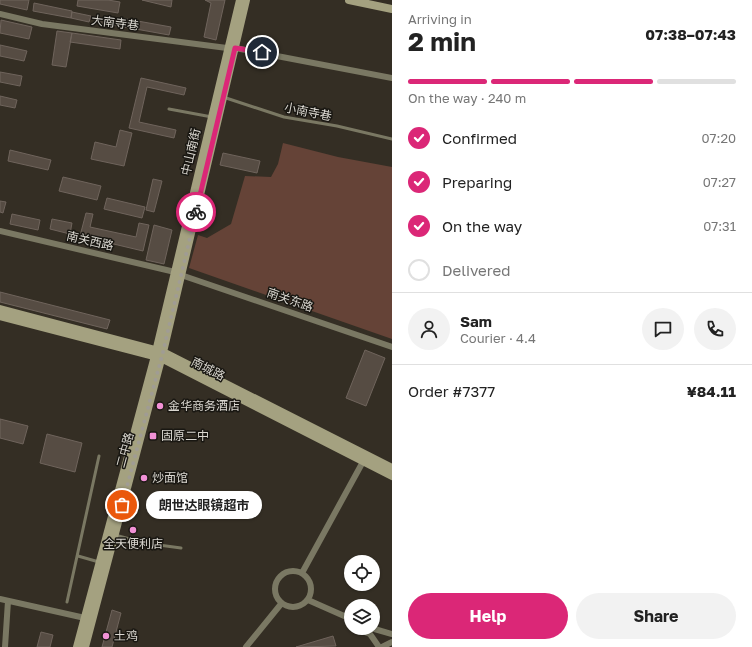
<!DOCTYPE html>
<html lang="en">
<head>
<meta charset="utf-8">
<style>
  :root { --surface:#fff; --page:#f2f2f2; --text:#222; --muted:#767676; --line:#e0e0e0; --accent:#db2777 }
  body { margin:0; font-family:"Golos Text","Noto Sans SC",sans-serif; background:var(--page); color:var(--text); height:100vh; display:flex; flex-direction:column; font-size:15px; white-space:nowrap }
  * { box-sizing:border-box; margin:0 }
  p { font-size:13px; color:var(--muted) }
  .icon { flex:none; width:22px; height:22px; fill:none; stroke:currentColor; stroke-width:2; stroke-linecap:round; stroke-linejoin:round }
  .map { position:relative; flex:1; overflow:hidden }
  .sheet { display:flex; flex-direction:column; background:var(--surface); width:360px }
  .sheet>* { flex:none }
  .fabs { position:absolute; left:344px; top:555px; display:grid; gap:8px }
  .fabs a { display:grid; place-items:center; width:36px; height:36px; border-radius:50%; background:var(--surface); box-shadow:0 1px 3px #0004; font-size:20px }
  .pin { position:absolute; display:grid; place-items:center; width:34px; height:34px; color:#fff; margin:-17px; border:2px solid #fff; border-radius:50%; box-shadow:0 1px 4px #0007 }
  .courier { position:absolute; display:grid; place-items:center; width:40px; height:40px; margin:-20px; border:3px solid #db2777; border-radius:50%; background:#fff; color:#222; box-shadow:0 1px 5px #0007 }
  .bubble { position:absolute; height:28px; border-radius:14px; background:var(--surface); box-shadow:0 1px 3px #0004; font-size:13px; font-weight:700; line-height:28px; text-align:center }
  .summary em { font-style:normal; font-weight:700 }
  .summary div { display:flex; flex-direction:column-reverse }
  .summary { display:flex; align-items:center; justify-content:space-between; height:68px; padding:0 16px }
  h1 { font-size:26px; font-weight:700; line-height:30px }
  .bar { display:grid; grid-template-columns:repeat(4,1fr); gap:6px 4px; align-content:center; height:48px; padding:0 16px }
  .bar i { height:5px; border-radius:3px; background:var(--line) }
  .bar .on { background:var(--accent) }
  .bar p { grid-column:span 4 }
  .line { display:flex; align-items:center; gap:10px; padding:0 16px; border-top:1px solid var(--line) }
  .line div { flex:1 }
  .round { display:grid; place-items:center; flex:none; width:42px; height:42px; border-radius:21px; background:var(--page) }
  ol { padding:0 16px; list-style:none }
  li { display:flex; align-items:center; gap:12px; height:44px }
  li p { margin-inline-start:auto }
  li .icon { padding:4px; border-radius:50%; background:var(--accent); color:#fff; stroke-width:4 }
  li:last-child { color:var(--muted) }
  li i { width:22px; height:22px; border:2px solid var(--line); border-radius:50% }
  .primary-button { display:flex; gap:8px; margin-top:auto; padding:8px 16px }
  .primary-button a { flex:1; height:46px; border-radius:24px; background:var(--accent); color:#fff; font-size:16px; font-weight:700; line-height:46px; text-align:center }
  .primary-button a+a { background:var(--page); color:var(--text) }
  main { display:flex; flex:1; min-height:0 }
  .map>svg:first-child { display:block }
  .green { fill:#654337 }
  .building { fill:#564c43; stroke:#6f645c }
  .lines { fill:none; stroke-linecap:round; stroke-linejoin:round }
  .lane { stroke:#7a7863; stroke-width:3 }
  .street { stroke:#7a7863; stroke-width:6 }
  .secondary { stroke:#a4a180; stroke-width:8 }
  .done { stroke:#a09c94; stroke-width:4; stroke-dasharray:0 7.2 }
  .route { stroke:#db2777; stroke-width:5 }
  .poi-dot { fill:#f291d6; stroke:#191712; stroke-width:1.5 }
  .labels { text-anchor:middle; stroke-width:3; stroke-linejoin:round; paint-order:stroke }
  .street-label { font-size:12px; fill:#dad7d0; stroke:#191712 }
  .poi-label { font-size:12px; fill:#dad7d0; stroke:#191712; text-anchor:start }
</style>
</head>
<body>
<main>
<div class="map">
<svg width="392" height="647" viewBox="0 0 392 647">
  <rect width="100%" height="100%" fill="#342e24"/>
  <path class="green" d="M283,143L338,157L392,167V339L189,268L198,235L207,238L231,224L245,176L271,177L278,164Z"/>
  <path class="building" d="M0,0H29L27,10L0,4Z
    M78,0H108L120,2L118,13L77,6Z
    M142,0H172L171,7Z
    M205,0H225L216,40L204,37L211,3Z
    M34,3L72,11L71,18L33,11Z
    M72,12L91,16L89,22L71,18Z
    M100,18L120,21L119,26L100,24Z
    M121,18L171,27L169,35L119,26Z
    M1,20L32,27L29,39L0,33Z
    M57,31L72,33L66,67L52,65Z
    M72,33L121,40L120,49L70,42Z
    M0,45L27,51L24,61L0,56Z
    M0,72L22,76L20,86L0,82Z
    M141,78L186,88L184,95L147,87L139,122L176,130L174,138L129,128Z
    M0,96L17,100L15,108L0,105Z
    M120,130L132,133L124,166L91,159L95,142L116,147Z
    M10,150L51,160L48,170L8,161Z
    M223,153L260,161L257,173L220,165Z
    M63,177L101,186L97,200L59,191Z
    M153,179L162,181L154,212L146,210Z
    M107,198L145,207L142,218L104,209Z
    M0,201L6,202L3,213L0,212Z
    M86,213L93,214L90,227L136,237L139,223L149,225L143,251L80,236Z
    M12,214L40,220L38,230L10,224Z
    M52,219L72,223L70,234L50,229Z
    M154,225L172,230L164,264L146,260Z
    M0,292L110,320L107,329L0,302Z
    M365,350L385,358L366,406L346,398Z
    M0,419L28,426L23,444L0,438Z
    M47,434L82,443L75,472L40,463Z
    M112,610L121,613L112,647H102Z
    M41,632L53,635L50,647H37Z
    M333,636L336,646L296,647Z"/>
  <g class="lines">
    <path class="lane" d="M223,97L284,117L337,126L392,139
      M169,109L212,117
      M115,535L144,543L181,548
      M78,556L99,562
      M67,602L99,456"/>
    <path class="street" d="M0,14L42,24L227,48
      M235,48L392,78
      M0,231L175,272
      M181,275L392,347
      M275 589a18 18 0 1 1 36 0a18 18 0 1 1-36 0Z
      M302,573L365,458
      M0,599L85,618
      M308,600L351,619
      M354,628L370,634L379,647
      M371,628L392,634
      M5,647L8,601
      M246,647L281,604
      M382,647L392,642"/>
    <path class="secondary" d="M349,0L392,9
      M0,309L163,352L392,468
      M0,316L161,358L392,476
      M77,647L155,356L240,0
      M85,647L163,352L246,0"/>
  </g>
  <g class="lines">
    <path class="done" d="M122,505L163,352L196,212"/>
    <path class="route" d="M196,212L235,48L262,52"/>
  </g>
  <g class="poi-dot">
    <circle cx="160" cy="406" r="4"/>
    <rect x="149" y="432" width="8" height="8" rx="2"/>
    <circle cx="144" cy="478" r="4"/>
    <circle cx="133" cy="530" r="4"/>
    <circle cx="106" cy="636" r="4"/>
  </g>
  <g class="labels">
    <g class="street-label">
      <text transform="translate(115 23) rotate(7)" y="4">大南寺巷</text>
      <text transform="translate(308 112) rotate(11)" y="4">小南寺巷</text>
      <text transform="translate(191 152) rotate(-77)" y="4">中山南街</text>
      <text transform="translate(90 241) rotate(13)" y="4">南关西路</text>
      <text transform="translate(290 300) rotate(19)" y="4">南关东路</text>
      <text transform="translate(208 369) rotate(27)" y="4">南城路</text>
      <text transform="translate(125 450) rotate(-75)" y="4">二中路</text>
    </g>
    <g class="poi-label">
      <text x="168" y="410">金华商务酒店</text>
      <text x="161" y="440">固原二中</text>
      <text x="152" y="482">炒面馆</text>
      <text x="133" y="548" text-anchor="middle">全天便利店</text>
      <text x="114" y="640">土鸡</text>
    </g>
  </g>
</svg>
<div class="fabs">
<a><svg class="icon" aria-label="locate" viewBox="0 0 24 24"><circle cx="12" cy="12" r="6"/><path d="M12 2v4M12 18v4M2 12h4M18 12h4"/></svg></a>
<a><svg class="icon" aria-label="layers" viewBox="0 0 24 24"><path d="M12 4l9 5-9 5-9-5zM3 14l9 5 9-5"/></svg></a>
</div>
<div class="pin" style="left:122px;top:505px;background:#ea580c"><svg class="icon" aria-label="bag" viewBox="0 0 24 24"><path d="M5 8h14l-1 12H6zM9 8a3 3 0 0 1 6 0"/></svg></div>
<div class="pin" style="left:262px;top:52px;background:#1f2937"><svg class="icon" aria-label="home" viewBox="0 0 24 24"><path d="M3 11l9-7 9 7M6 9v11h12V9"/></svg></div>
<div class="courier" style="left:196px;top:212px"><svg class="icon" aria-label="bike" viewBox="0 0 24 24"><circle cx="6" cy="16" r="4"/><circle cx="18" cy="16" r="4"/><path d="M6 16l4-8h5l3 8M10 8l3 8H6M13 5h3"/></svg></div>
<div class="bubble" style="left:146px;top:491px;width:116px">朗世达眼镜超市</div>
</div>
<section class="sheet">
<div class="summary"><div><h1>2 min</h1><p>Arriving in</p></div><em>07:38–07:43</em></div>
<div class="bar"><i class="on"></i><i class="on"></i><i class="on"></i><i></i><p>On the way · 240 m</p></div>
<ol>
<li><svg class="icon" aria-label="check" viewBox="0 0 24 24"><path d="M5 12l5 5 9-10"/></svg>Confirmed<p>07:20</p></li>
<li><svg class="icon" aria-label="check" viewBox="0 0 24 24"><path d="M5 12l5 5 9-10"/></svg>Preparing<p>07:27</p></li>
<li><svg class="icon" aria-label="check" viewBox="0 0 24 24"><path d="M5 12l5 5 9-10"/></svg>On the way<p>07:31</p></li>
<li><i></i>Delivered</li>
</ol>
<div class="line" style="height:72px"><a class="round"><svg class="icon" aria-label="person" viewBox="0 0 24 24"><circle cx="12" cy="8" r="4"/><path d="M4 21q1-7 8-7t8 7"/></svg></a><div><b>Sam</b><p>Courier · 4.4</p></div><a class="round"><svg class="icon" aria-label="chat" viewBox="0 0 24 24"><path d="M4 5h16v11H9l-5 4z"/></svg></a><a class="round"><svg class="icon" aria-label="phone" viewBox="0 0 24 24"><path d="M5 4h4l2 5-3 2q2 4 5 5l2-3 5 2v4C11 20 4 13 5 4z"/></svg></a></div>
<div class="line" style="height:52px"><div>Order #7377</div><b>¥84.11</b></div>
<div class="primary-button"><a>Help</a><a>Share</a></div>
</section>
</main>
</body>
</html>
